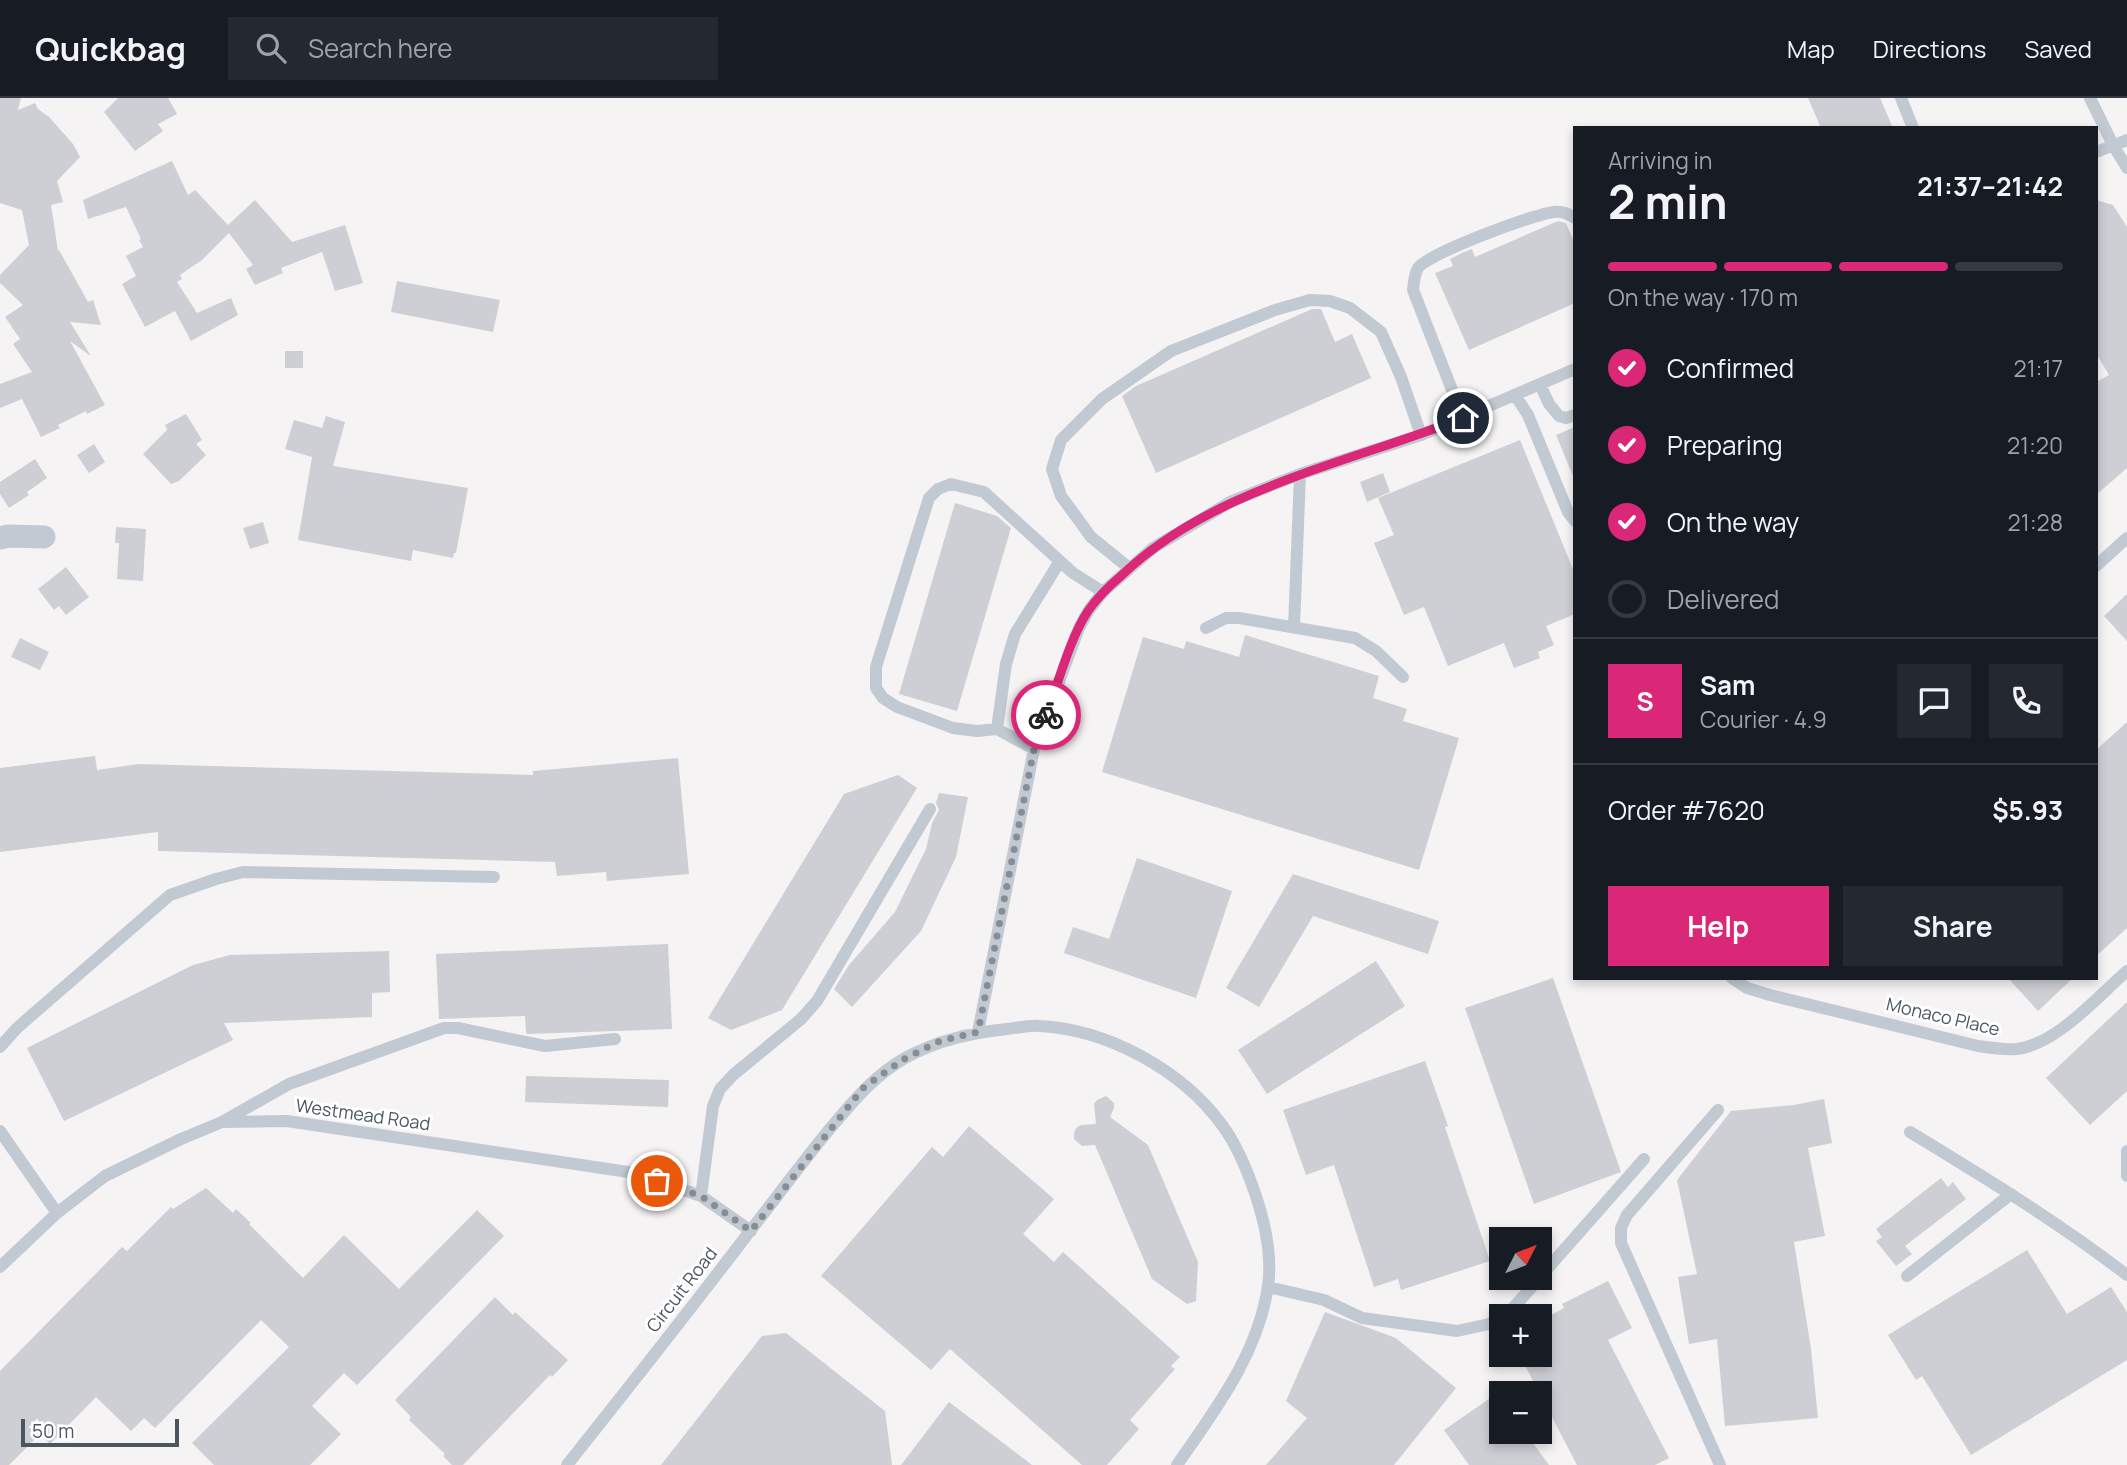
<!DOCTYPE html>
<html lang="en">
<head>
<meta charset="utf-8">
<style>
  :root { --surface:#171b24; --page:#242831; --text:#f1f3f6; --muted:#9ea1a6; --line:#363941; --accent:#db2777 }
  body { margin:0; font-family:Manrope,sans-serif; background:var(--page); color:var(--text); height:100vh; display:flex; flex-direction:column; font-size:26px; white-space:nowrap }
  * { box-sizing:border-box; margin:0 }
  p { font-size:23px; color:var(--muted) }
  .icon { flex:none; width:38px; height:38px; fill:none; stroke:currentColor; stroke-width:2; stroke-linecap:round; stroke-linejoin:round }
  .map { position:relative; flex:1; overflow:hidden }
  .panel { position:absolute; left:1573px; top:28px; width:525px; height:854px; display:flex; flex-direction:column; background:var(--surface); border-radius:0px; box-shadow:0 4px 10px #0003 }
  .panel>* { flex:none }
  .needle { width:46px; rotate:48deg }
  .fabs { position:absolute; left:1489px; top:1129px; display:grid; gap:14px }
  .fabs a { display:grid; place-items:center; width:63px; height:63px; border-radius:0px; background:var(--surface); box-shadow:0 4px 10px #0003; font-size:35px }
  .scale { position:absolute; left:21px; bottom:18px; width:158px; box-sizing:border-box; padding-left:7px; border:4px solid #4a5661; border-top:0; font-size:19px; line-height:24px; white-space:nowrap; color:#4a5661; -webkit-text-stroke:5px #fff; paint-order:stroke }
  .pin { position:absolute; display:grid; place-items:center; width:60px; height:60px; color:#fff; margin:-30px; border:4px solid #fff; border-radius:50%; box-shadow:0 2px 7px #0007 }
  .courier { position:absolute; display:grid; place-items:center; width:70px; height:70px; margin:-35px; border:5px solid #db2777; border-radius:50%; background:#fff; color:#222; box-shadow:0 2px 9px #0007 }
  .headline em { font-style:normal; font-weight:700 }
  .headline div { display:flex; flex-direction:column-reverse }
  .headline { display:flex; align-items:center; justify-content:space-between; height:119px; padding:0 35px }
  h1 { font-size:46px; font-weight:700; line-height:52px }
  .bar { display:grid; grid-template-columns:repeat(4,1fr); gap:10px 7px; align-content:center; height:84px; padding:0 35px }
  .bar i { height:9px; border-radius:5px; background:var(--line) }
  .bar .current { background:var(--accent) }
  .bar p { grid-column:span 4 }
  .line { display:flex; align-items:center; gap:18px; padding:0 35px; border-top:2px solid var(--line) }
  .line div { flex:1 }
  .round { display:grid; place-items:center; flex:none; width:74px; height:74px; border-radius:0px; background:var(--page) }
  ol { padding:0 35px; list-style:none }
  li { display:flex; align-items:center; gap:21px; height:77px }
  li p { margin-inline-start:auto }
  li .icon { padding:7px; border-radius:50%; background:var(--accent); color:#fff; stroke-width:4 }
  li:last-child { color:var(--muted) }
  li i { width:38px; height:38px; border:4px solid var(--line); border-radius:50% }
  .action { display:flex; gap:14px; margin-top:auto; padding:14px 35px }
  .action a { flex:1; height:80px; border-radius:0px; background:var(--accent); color:#fff; font-size:28px; font-weight:700; line-height:80px; text-align:center }
  .action a+a { background:var(--page); color:var(--text) }
  header { display:flex; align-items:center; gap:42px; box-sizing:border-box; height:98px; padding:0 35px; background:var(--surface); border-bottom:2px solid var(--line) }
  header strong { font-size:33px }
  nav { display:flex; gap:38px; margin-inline-start:auto; font-size:24px }
  .search { width:490px; height:63px; background:var(--page); display:flex; align-items:center; gap:18px; box-sizing:border-box; padding:0 24px; border-radius:0px; color:var(--muted); font-size:26px }
  .map>svg:first-child { display:block }
  .building { fill:#cdcfd5 }
  .lines { fill:none; stroke-linecap:round; stroke-linejoin:round }
  .lane { stroke:#c1cad2; stroke-width:12 }
  .street { stroke:#c1cad2; stroke-width:23 }
  .done { stroke:#868d94; stroke-width:7; stroke-dasharray:0 12.6 }
  .route { stroke:#db2777; stroke-width:9 }
  .labels { text-anchor:middle; stroke-width:6; stroke-linejoin:round; paint-order:stroke }
  .street-label { font-size:18px; fill:#4a5661; stroke:#fff }
</style>
</head>
<body>
<header>
<strong>Quickbag</strong>
<div class="search"><svg class="icon" aria-label="search" viewBox="0 0 24 24"><circle cx="10" cy="10" r="6"/><path d="M15 15l6 6"/></svg>Search here</div>
<nav><a>Map</a><a>Directions</a><a>Saved</a></nav>
</header>
<div class="map">
<svg width="2127" height="1367" viewBox="0 0 2127 1367">
  <rect width="100%" height="100%" fill="#f5f3f3"/>
  <path class="building" d="M0,0H21L18,12L35,5L38,11L49,19L73,46L80,59L57,83L63,104L51,107L58,153L59,152L88,204L93,202L101,227L70,224L91,258L70,243L105,307L87,316L86,313L58,327L60,330L41,339L22,301L0,310V286L32,274L13,246L20,241L5,219L23,207L0,185V177L29,147L22,112L0,105Z
    M118,0H168L177,16L158,26L163,33L135,53L104,14Z
    M1808,0H1880L1893,30H1821Z
    M172,63L188,97L195,92L228,127L255,102L292,144L345,127L363,185L335,193L322,154L281,170L283,175L255,187L246,171L253,167L229,135L202,162L180,177L182,181L177,184L197,215L231,200L238,217L191,243L175,213L145,229L122,186L136,178L126,158L143,149L139,142L141,141L126,109L88,121L83,102Z
    M2096,102L2113,107L2127,129V370L2096,397V284L2109,277L2096,255Z
    M1558,123L1566,125L1575,146V205L1469,252L1435,175L1453,168L1450,161L1464,154L1472,151L1475,159Z
    M397,183L500,202L493,234L391,214Z
    M1312,211H1321L1335,244L1352,236L1371,280L1156,375L1122,298L1136,288Z
    M285,253H303V270H285Z
    M186,316L202,342L196,346L206,357L179,383L171,386L143,356L167,332L165,327Z
    M326,318L345,324L333,368L468,390L456,455H454L453,460L413,452L411,463L298,442L312,359L285,351L294,322L322,330Z
    M1575,329V383L1556,337Z
    M1520,342L1575,476V516L1546,528L1554,547L1538,554L1540,560L1514,570L1504,545L1448,568L1424,509L1404,517L1374,445L1394,437L1378,400Z
    M94,346L105,364L89,375L77,357Z
    M35,361L47,380L27,394L29,397L9,410L0,396V384Z
    M1383,375L1390,394L1367,404L1360,384Z
    M955,405L997,418L1011,430L957,613L899,596Z
    M263,424L269,445L250,451L243,430Z
    M116,429L146,431L143,483L117,481L119,445H115Z
    M66,469L89,499L66,517L59,508L54,512L38,491Z
    M2127,496V543L2104,518Z
    M1245,537L1379,578L1373,600L1407,611L1403,623L1459,640L1419,772L1102,674L1143,539L1184,551L1186,543L1239,559Z
    M20,540L49,554L40,572L11,559Z
    M2127,624V830L2096,858V652Z
    M95,658L97,672L139,666L533,677V673L678,660L689,776L607,783L606,774L557,778L555,764L158,753V734L0,754V670Z
    M898,677L917,690L782,912L731,932L708,920L844,696Z
    M939,695L968,699L956,759L921,833L852,909L834,891L849,867L895,814L926,751L932,725L939,712L936,705Z
    M1137,760L1232,793L1196,900L1064,855L1073,829L1109,841Z
    M1293,776L1439,823L1428,856L1313,818L1259,909L1226,890Z
    M668,846L672,931L528,936L526,935L525,918L439,921L436,856Z
    M389,853L390,894L372,895V919L224,925L233,942L64,1023L27,950L193,867L230,857Z
    M1376,863L1405,908L1267,996L1238,952Z
    M1553,880L1621,1074L1534,1106L1465,910Z
    M2008,880H2073L2038,913Z
    M2127,904V993L2090,1027L2046,980Z
    M1425,963L1448,1028L1445,1029L1490,1163L1401,1192L1398,1181L1374,1189L1334,1067L1306,1077L1283,1012Z
    M526,978L669,982L668,1009L525,1004Z
    M1106,998L1114,1005V1010L1110,1019L1148,1047L1198,1164L1196,1203L1187,1206L1152,1181L1095,1047L1082,1048L1074,1041V1035L1076,1030L1081,1027L1096,1026L1094,1006L1097,1002Z
    M1824,1001L1832,1045L1808,1050L1825,1138L1794,1144L1811,1251L1818,1320L1725,1328L1717,1241L1689,1246L1678,1179L1697,1176L1677,1082L1731,1013L1794,1007Z
    M969,1028L1054,1101L1023,1136L1054,1164L1063,1154L1180,1259L1171,1268L1175,1271L1130,1322L1139,1331L1107,1367H1082L950,1251L931,1272L821,1178L932,1049L943,1059Z
    M1941,1080L1948,1089L1953,1084L1966,1101L1905,1148L1912,1156L1896,1168L1876,1143L1882,1139L1876,1131Z
    M206,1090L233,1115L236,1111L251,1125L249,1126L303,1180L344,1137L399,1191L477,1112L504,1138L357,1287L344,1275L312,1308L341,1336L310,1367H214L192,1345L289,1249L261,1222L155,1330L144,1320L131,1333L96,1299L50,1346L40,1336L9,1367H0V1273L122,1149L127,1153L171,1109L173,1111Z
    M2027,1152L2067,1216L2111,1189L2127,1214V1262L1971,1357L1922,1278L1916,1282L1888,1237Z
    M1608,1183L1632,1230L1608,1242L1669,1360L1655,1367H1577L1519,1256H1540V1223L1564,1210L1562,1206Z
    M495,1199L513,1217L515,1214L568,1262L552,1279L550,1277L463,1367H452L443,1358L445,1356L409,1322L411,1319L395,1302Z
    M1325,1214L1396,1240L1456,1290L1394,1367H1266L1307,1320L1286,1303Z
    M786,1235L885,1313L892,1367H661L762,1238Z
    M1502,1292V1334H1525L1549,1367H1469L1444,1332Z
    M949,1304L1032,1367H901Z"/>
  <g class="lines">
    <path class="lane" d="M1901,0L1913,30
      M2090,0L2113,47L2127,70
      M2096,54L2127,42
      M1540,286L1549,306L1559,318L1566,320L1575,317
      M1515,297L1528,317L1568,414L1575,423
      M1463,320L1413,192C1414,185 1414,177 1418,170C1429,155 1534,116 1554,114C1563,113 1568,116 1575,120
      M2096,468L2127,440
      M1129,470L1091,439L1061,398L1052,371L1061,342L1102,301L1171,253L1275,212L1310,202L1330,203L1350,210L1381,234L1401,279L1421,337
      M1294,529L1300,376
      M1206,530L1226,520H1239L1355,540L1376,553L1403,579
      M997,631L1006,566L1015,536L1060,463
      M1034,651L997,631L977,633L953,630L897,609L883,600L876,590V569L929,400L938,391L951,386L984,394L1073,475L1103,494
      M1732,880L1747,890L1770,897L1978,948C1991,950 2004,952 2017,951C2057,946 2097,899 2127,873
      M978,934L1034,651L1079,530L1089,512L1103,494L1153,450L1232,403L1300,376L1421,337L1575,271
      M0,949L17,930L170,797L216,781L243,774L494,779
      M1718,1012L1627,1117L1621,1130V1145L1720,1367
      M222,1024L289,986L444,930H458L545,948L615,941
      M0,1033L57,1115
      M1910,1034C1984,1079 2058,1124 2127,1177
      M2127,1053V1078
      M701,1098L713,1008L720,991L733,977L801,921L817,903L930,711
      M0,1169L57,1115L105,1078L181,1041L222,1024L287,1023L635,1075L701,1098L751,1133
      M1907,1178L2011,1096
      M1540,1179L1644,1061
      M1268,1189L1324,1202L1362,1220L1457,1233L1489,1226L1502,1218
      M1502,1218L1512,1211L1540,1180
      M567,1367C629,1289 690,1212 750,1133C776,1100 801,1066 828,1033C852,1005 872,979 905,960C938,942 971,935 1007,931C1018,930 1029,927 1039,928C1107,931 1182,972 1222,1027C1234,1043 1244,1065 1251,1084C1263,1116 1273,1153 1268,1188C1258,1256 1215,1312 1177,1367"/>
    <path class="street" d="M0,440L8,438L44,439"/>
  </g>
  <g class="lines">
    <path class="done" d="M657,1083L701,1098L751,1133L863,990L904,961L940,943L978,934L1034,651L1046,617"/>
    <path class="route" d="M1046,617C1059,584 1069,542 1088,513C1097,500 1109,488 1121,478C1211,391 1349,365 1463,320"/>
  </g>
  <g class="labels">
    <g class="street-label">
      <text transform="translate(1943 919) rotate(13)" y="6">Monaco Place</text>
      <text transform="translate(363 1017) rotate(8)" y="6">Westmead Road</text>
      <text transform="translate(682 1192) rotate(-52)" y="6">Circuit Road</text>
    </g>
  </g>
</svg>
<div class="fabs">
<a><svg class="needle" viewBox="-14 -14 28 28"><path d="M0-13l5 13h-10z" fill="#e53935"/><path d="M0 13l5-13h-10z" fill="#9ea1a6"/></svg></a>
<a>+</a>
<a>−</a>
</div>
<div class="scale">50 m</div>
<div class="pin" style="left:657px;top:1083px;background:#ea580c"><svg class="icon" aria-label="bag" viewBox="0 0 24 24"><path d="M5 8h14l-1 12H6zM9 8a3 3 0 0 1 6 0"/></svg></div>
<div class="pin" style="left:1463px;top:320px;background:#1f2937"><svg class="icon" aria-label="home" viewBox="0 0 24 24"><path d="M3 11l9-7 9 7M6 9v11h12V9"/></svg></div>
<div class="courier" style="left:1046px;top:617px"><svg class="icon" aria-label="bike" viewBox="0 0 24 24"><circle cx="6" cy="16" r="4"/><circle cx="18" cy="16" r="4"/><path d="M6 16l4-8h5l3 8M10 8l3 8H6M13 5h3"/></svg></div>
<section class="panel">
<div class="headline"><div><h1>2 min</h1><p>Arriving in</p></div><em>21:37–21:42</em></div>
<div class="bar"><i class="current"></i><i class="current"></i><i class="current"></i><i></i><p>On the way · 170 m</p></div>
<ol>
<li><svg class="icon" aria-label="check" viewBox="0 0 24 24"><path d="M5 12l5 5 9-10"/></svg>Confirmed<p>21:17</p></li>
<li><svg class="icon" aria-label="check" viewBox="0 0 24 24"><path d="M5 12l5 5 9-10"/></svg>Preparing<p>21:20</p></li>
<li><svg class="icon" aria-label="check" viewBox="0 0 24 24"><path d="M5 12l5 5 9-10"/></svg>On the way<p>21:28</p></li>
<li><i></i>Delivered</li>
</ol>
<div class="line" style="height:126px"><b class="round" style="background:var(--accent);color:#fff">S</b><div><b>Sam</b><p>Courier · 4.9</p></div><a class="round"><svg class="icon" aria-label="chat" viewBox="0 0 24 24"><path d="M4 5h16v11H9l-5 4z"/></svg></a><a class="round"><svg class="icon" aria-label="phone" viewBox="0 0 24 24"><path d="M5 4h4l2 5-3 2q2 4 5 5l2-3 5 2v4C11 20 4 13 5 4z"/></svg></a></div>
<div class="line" style="height:91px"><div>Order #7620</div><b>$5.93</b></div>
<div class="action"><a>Help</a><a>Share</a></div>
</section>
</div>
</body>
</html>
